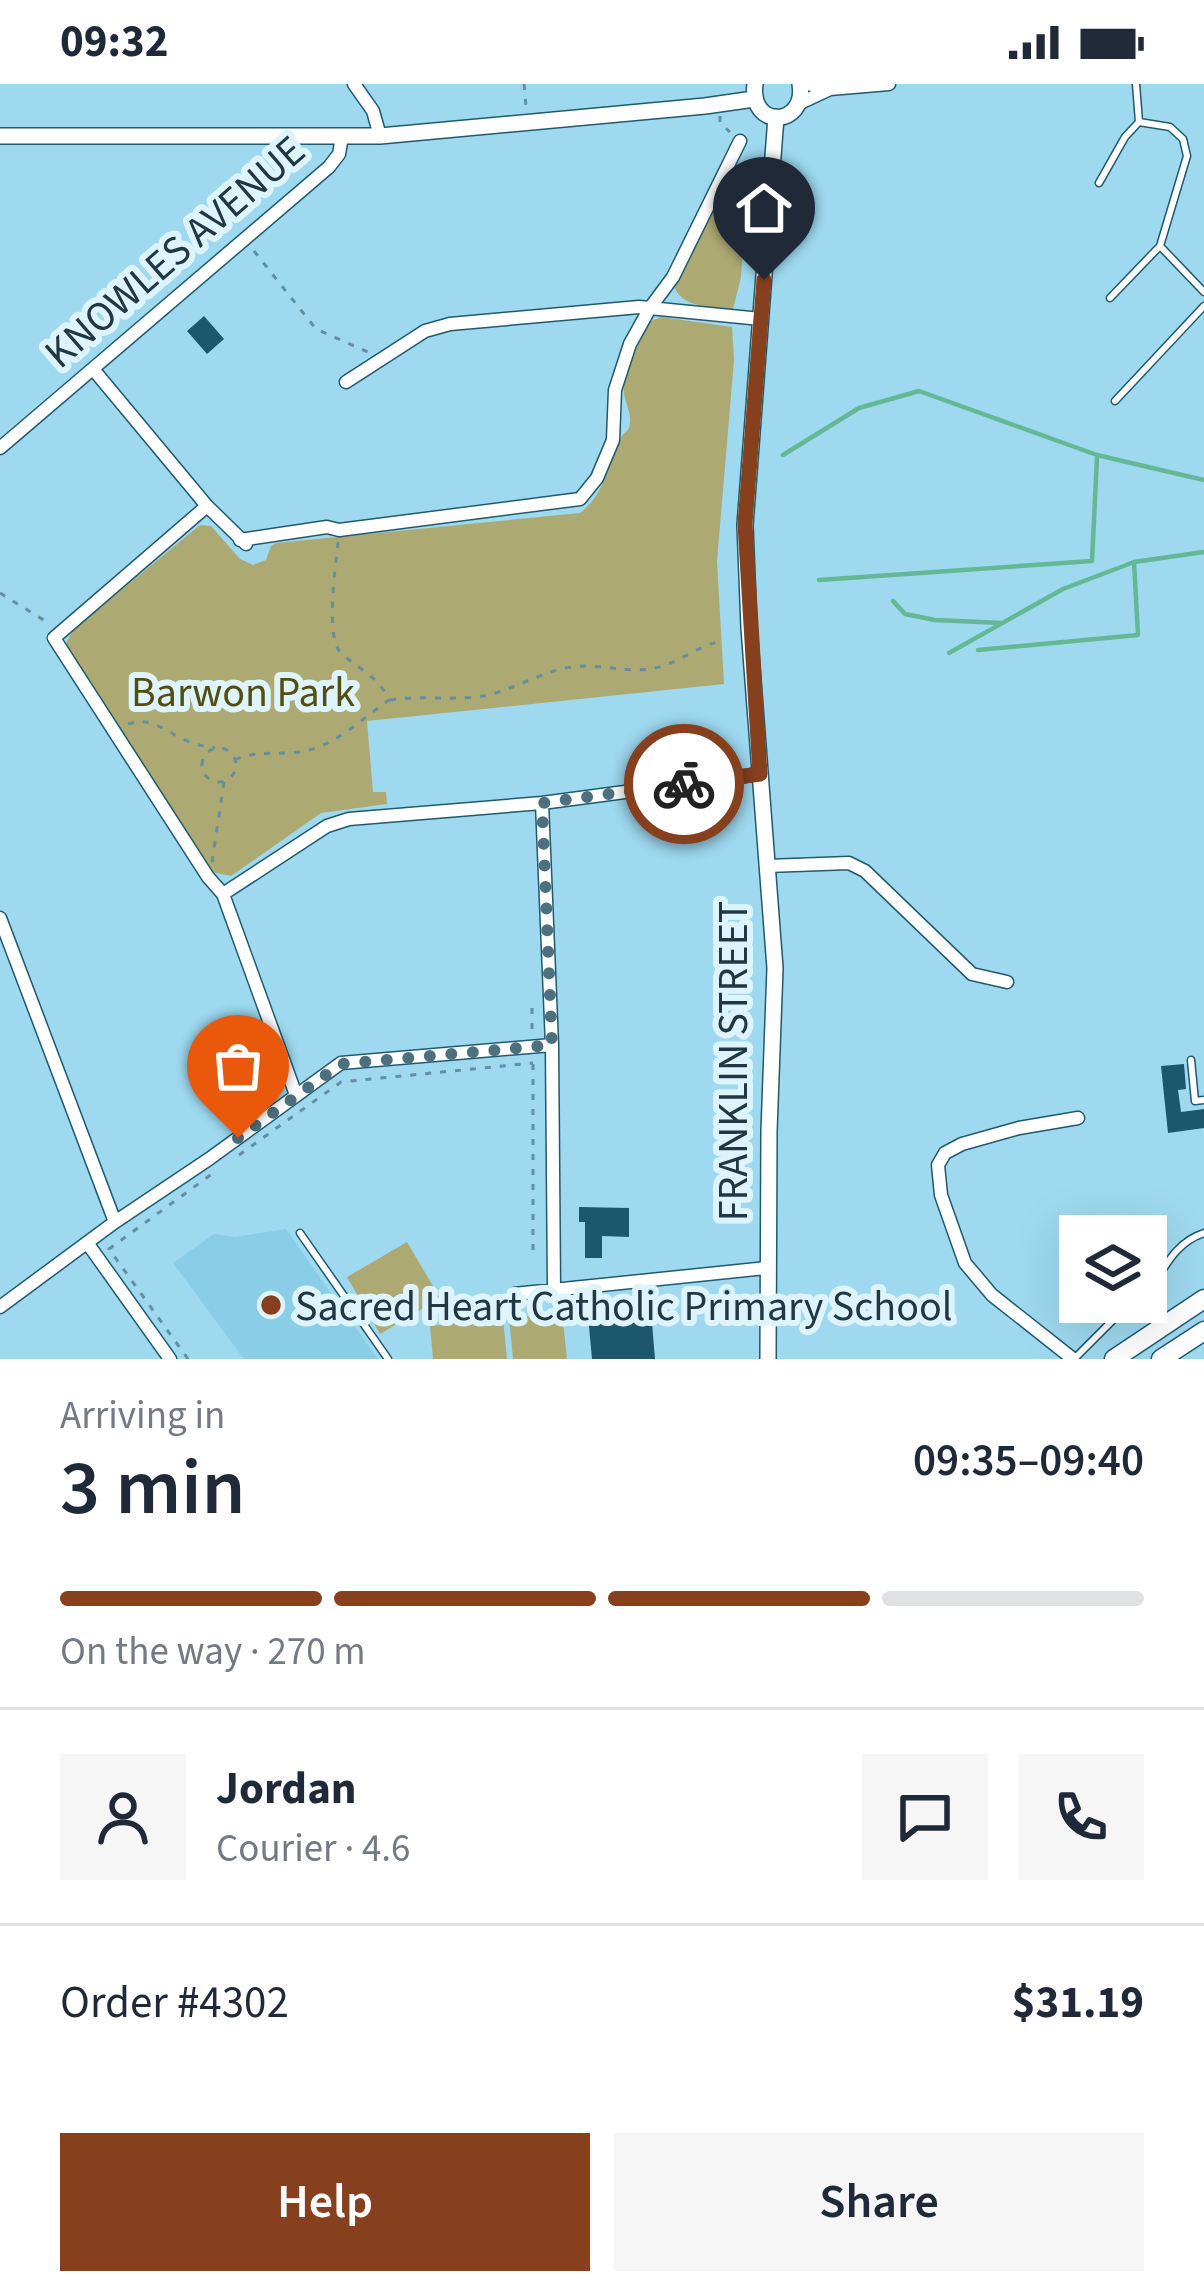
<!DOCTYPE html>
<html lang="en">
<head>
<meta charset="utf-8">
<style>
  :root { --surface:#fff; --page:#f6f6f7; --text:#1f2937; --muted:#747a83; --line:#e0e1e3; --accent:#87401e }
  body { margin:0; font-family:"Source Sans 3",sans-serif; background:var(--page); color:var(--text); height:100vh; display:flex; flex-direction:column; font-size:45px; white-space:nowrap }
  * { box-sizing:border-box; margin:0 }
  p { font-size:39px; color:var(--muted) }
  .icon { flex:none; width:66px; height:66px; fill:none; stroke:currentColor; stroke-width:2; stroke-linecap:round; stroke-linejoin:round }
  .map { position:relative; height:1275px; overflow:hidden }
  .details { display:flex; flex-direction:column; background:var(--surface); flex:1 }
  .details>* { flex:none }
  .tools { position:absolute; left:1059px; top:1131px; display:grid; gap:24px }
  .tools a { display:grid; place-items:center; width:108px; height:108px; border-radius:0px; background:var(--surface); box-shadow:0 12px 48px #0002; font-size:60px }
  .pin { position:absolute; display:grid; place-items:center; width:102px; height:102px; color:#fff; margin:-123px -51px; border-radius:50% 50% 50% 0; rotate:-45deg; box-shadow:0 0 12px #0007 }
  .pin .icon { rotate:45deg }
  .courier { position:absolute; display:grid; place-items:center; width:120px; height:120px; margin:-60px; border:9px solid #87401e; border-radius:50%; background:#fff; color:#222; box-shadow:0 3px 15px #0007 }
  .summary em { font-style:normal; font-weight:600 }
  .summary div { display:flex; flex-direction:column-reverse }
  .summary { display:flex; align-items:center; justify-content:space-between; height:204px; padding:0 60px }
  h1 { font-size:78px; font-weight:600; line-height:90px }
  .bar { display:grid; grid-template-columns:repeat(4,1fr); gap:18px 12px; align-content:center; height:144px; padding:0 60px }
  .bar i { height:15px; border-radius:9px; background:var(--line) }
  .bar .current { background:var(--accent) }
  .bar p { grid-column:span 4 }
  .line { display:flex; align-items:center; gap:30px; padding:0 60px; border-top:3px solid var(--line) }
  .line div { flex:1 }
  .round { display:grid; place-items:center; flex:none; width:126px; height:126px; border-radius:0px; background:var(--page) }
  .primary-button { display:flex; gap:24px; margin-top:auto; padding:24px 60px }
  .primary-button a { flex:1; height:138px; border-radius:0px; background:var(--accent); color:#fff; font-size:48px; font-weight:600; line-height:138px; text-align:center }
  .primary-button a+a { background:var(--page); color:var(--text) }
  .status { display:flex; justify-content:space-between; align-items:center; height:84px; padding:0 60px; background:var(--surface); direction:ltr }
  .status svg { height:33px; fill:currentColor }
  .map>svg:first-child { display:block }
  .built { fill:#8acde6 }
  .green { fill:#ada972 }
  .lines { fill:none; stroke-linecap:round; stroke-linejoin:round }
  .stream { stroke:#64b894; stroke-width:4.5 }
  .building { fill:#1c586c }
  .service-casing { stroke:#1f5a6e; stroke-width:9 }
  .minor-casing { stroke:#1f5a6e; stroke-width:15 }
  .tertiary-casing { stroke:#1f5a6e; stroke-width:18 }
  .primary-casing { stroke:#1f5a6e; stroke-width:21 }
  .path { stroke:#648fa0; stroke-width:3; stroke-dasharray:6 9; stroke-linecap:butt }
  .service { stroke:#fff; stroke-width:6 }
  .minor { stroke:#fff; stroke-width:12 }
  .tertiary { stroke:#fff; stroke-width:15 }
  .primary { stroke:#fff; stroke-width:18 }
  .done { stroke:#4c707e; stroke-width:12; stroke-dasharray:0 21.6 }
  .route { stroke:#87401e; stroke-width:15 }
  .poi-dot { fill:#87401e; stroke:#ddf4fd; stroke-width:4.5 }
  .labels { text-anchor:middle; stroke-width:12; stroke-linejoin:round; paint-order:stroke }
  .street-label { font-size:42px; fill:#203841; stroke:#ddf4fd }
  .park-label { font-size:42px; fill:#534d12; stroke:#ddf4fd }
  .poi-label { font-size:42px; fill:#203841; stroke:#ddf4fd; text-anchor:start }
</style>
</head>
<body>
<div class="status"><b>09:32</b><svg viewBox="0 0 49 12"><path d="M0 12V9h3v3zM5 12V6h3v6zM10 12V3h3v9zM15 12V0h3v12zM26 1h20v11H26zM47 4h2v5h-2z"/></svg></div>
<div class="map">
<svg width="1204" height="1275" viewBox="0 0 1204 1275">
  <rect width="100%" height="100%" fill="#9ed9f0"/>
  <path class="built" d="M286,1145L326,1202L378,1275H244L173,1179L214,1150L235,1153Z"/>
  <path class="green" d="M733,86L748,88L741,193L733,225C712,222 684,225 675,204Z
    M661,233L732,243L734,276L717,477L724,600L367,637L373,708H386L387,720L321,729L231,792L211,788L70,571L66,559L73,546L200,441L211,442L240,475L253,481L266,476L271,462L276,459L580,429C604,411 609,380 621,354C625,346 629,349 630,338C631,325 622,315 624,301C627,279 640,258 649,238Z
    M407,1158L440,1214L380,1250L347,1193Z
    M562,1228L567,1275H513L509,1234Z
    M503,1234L507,1275H433L430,1242Z"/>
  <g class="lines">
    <path class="stream" d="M783,371L859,324L919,307L1097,371L1204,396
      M819,496L1092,477L1097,373
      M893,517L905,530L935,536L1002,539
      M978,566L1138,551L1134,478
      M949,569L1063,505L1134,478L1204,468"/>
  </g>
  <path class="building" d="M204,232L224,255L207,270L187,247Z
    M1184,980L1186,1005L1178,1006L1181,1028L1204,1025V1044L1168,1049L1161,982Z
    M579,1123L629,1124V1153L602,1152V1174H585V1138H579Z
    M650,1215L655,1275H592L587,1221Z"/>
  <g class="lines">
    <defs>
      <path id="service" d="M1136,0L1139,38
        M1099,99L1125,53L1139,38L1170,43L1183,55L1187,72L1160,162L1110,214
        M1160,162L1204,208
        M1115,317L1204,222
        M1191,976L1195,1017L1204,1016
        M300,1149L388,1275
        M1146,1211C1164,1187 1173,1159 1204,1149
        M1074,1275L1113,1236L1137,1218"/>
      <path id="minor" d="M354,0L373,27L380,52
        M807,0L830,5L889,0
        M800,19L830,5
        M93,285L207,422L246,460
        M346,298L425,247L450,240L639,223L761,235
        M0,364L329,83L339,70L342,53
        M207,422L54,554L208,793L223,810L296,1011
        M240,456L327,443L339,446L580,415L597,394L613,356L615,306L630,260L650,224L673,193L740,57
        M542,719L552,961L554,1205
        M767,782L849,779L865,787L972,890L1007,898
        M223,810L327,742L349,735L542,719L760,690
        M0,834L115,1138
        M88,1160L170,1275
        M514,1210L767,1184
        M0,1223L115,1138L209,1075L341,979L552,961
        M1073,1275L992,1211L965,1179L941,1111L938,1081L945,1069L962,1060L1019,1044L1078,1034"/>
      <path id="tertiary" d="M755,0C749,46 807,43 800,0
        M0,52H380L705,22L754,15
        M768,1275L769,1047L775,884L749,544L745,441L776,33"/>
      <path id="primary" d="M1114,1275L1204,1215
        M1161,1275L1204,1247"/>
    </defs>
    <use href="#service" class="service-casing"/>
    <use href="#minor" class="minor-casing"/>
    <use href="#tertiary" class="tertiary-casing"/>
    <use href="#primary" class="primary-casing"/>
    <path class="path" d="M524,0L526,22
      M720,32V39L730,48
      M254,167L316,245L370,269
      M0,509L50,540
      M390,616C421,611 454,617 483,612C514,606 542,587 572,583C600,579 628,590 655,584C680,579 699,560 724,557
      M128,640C152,632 164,647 185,656C195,661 205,662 215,664
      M202 681a17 17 0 1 1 34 0a17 17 0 1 1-34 0Z
      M235,676C258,665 279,672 304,667C335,662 363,634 389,616C379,593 360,586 342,570C324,554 336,483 338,458
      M212,778L224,698
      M532,924V952
      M533,980V1174
      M239,1071L341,998L533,979
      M188,1275L109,1165L216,1087"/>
    <use href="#service" class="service"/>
    <use href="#minor" class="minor"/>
    <use href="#tertiary" class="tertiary"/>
    <use href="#primary" class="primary"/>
  </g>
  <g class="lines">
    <path class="done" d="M238,1054L341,980L552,961L542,719L684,700"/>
    <path class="route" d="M684,700L760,690L745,440L764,196"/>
  </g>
  <circle class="poi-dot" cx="271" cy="1221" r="12"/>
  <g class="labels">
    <g class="street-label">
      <text transform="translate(174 167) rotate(-41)" y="15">KNOWLES AVENUE</text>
      <text transform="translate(732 977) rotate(-90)" y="15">FRANKLIN STREET</text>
    </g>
    <g class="park-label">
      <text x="243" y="622">Barwon Park</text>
    </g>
    <g class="poi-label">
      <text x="295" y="1236">Sacred Heart Catholic Primary School</text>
    </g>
  </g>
</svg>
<div class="tools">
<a><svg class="icon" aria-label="layers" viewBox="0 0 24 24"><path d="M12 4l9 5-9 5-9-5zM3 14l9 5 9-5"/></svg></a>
</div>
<div class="pin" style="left:238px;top:1054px;background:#ea580c"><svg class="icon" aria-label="bag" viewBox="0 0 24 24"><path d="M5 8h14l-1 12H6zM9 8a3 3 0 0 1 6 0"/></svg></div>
<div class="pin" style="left:764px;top:196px;background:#1f2937"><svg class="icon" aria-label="home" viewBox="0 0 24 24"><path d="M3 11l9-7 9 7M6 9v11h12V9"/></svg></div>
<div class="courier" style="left:684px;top:700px"><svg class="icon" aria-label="bike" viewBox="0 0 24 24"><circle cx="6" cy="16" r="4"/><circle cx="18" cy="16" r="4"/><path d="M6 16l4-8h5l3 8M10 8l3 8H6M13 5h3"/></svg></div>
</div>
<section class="details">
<div class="summary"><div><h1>3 min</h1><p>Arriving in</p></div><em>09:35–09:40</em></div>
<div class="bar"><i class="current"></i><i class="current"></i><i class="current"></i><i></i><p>On the way · 270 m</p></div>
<div class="line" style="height:216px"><a class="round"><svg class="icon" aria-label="person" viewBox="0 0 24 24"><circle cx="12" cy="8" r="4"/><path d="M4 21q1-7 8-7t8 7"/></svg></a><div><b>Jordan</b><p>Courier · 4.6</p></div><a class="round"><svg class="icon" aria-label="chat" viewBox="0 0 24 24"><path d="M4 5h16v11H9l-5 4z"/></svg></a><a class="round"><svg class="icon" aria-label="phone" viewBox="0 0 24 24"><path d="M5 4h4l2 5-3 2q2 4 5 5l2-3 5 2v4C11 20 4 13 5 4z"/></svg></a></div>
<div class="line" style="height:156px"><div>Order #4302</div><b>$31.19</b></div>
<div class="primary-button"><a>Help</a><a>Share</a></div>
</section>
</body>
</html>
